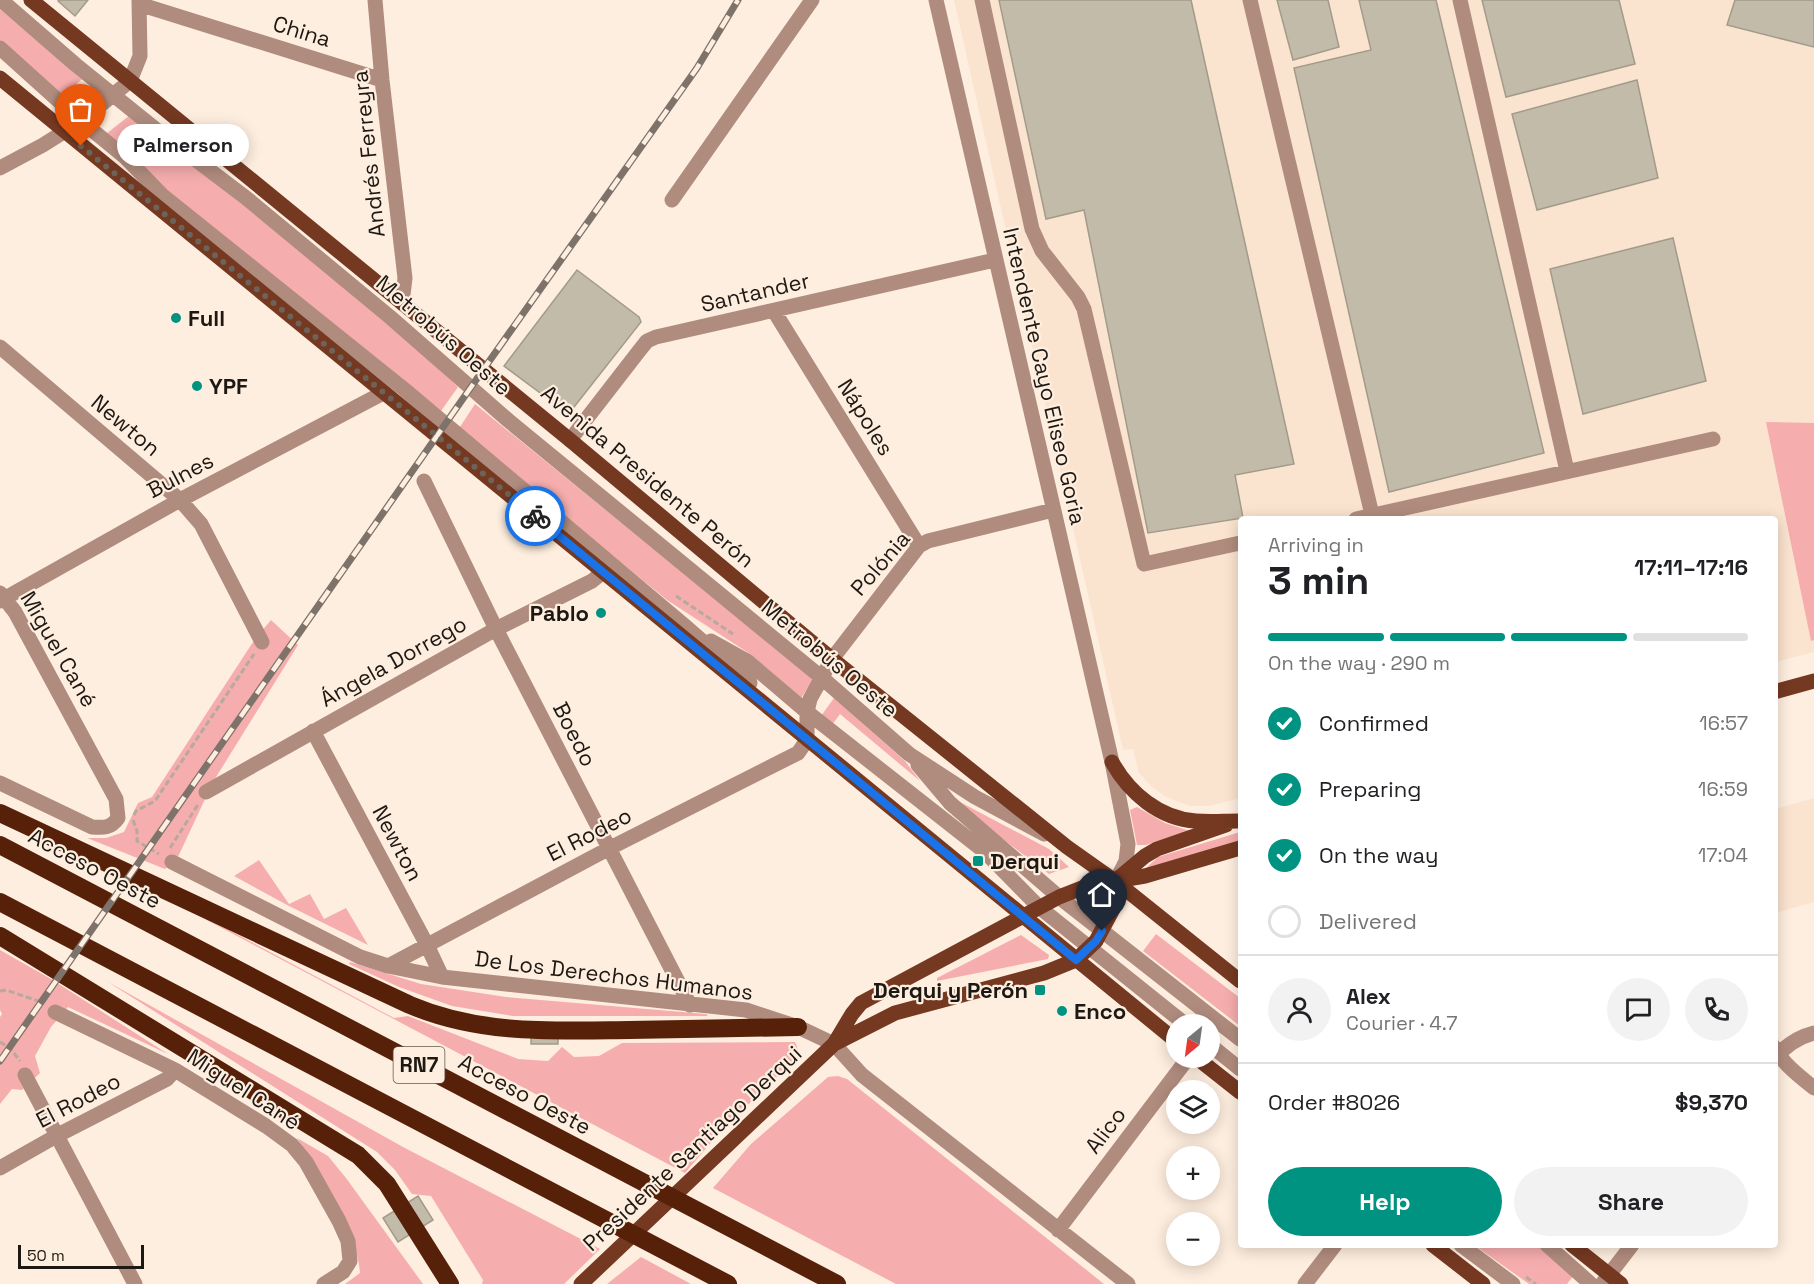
<!DOCTYPE html>
<html lang="en">
<head>
<meta charset="utf-8">
<style>
  :root { --surface:#fff; --page:#f2f2f2; --text:#202124; --muted:#757577; --line:#e0e0e0; --accent:#009381 }
  body { margin:0; font-family:"Space Grotesk",sans-serif; background:var(--page); color:var(--text); height:100vh; display:flex; flex-direction:column; font-size:22px; white-space:nowrap }
  * { box-sizing:border-box; margin:0 }
  p { font-size:20px; color:var(--muted) }
  .icon { flex:none; width:33px; height:33px; fill:none; stroke:currentColor; stroke-width:2; stroke-linecap:round; stroke-linejoin:round }
  .map { position:relative; flex:1; overflow:hidden }
  .details { position:absolute; left:1238px; top:516px; width:540px; height:732px; display:flex; flex-direction:column; background:var(--surface); border-radius:6px; box-shadow:0 3px 15px #0003 }
  .details>* { flex:none }
  .needle { width:39px; rotate:209deg }
  .buttons { position:absolute; left:1166px; top:1014px; display:grid; gap:12px }
  .buttons a { display:grid; place-items:center; width:54px; height:54px; border-radius:50%; background:var(--surface); box-shadow:0 3px 15px #0003; font-size:30px }
  .scale { position:absolute; left:18px; bottom:15px; width:126px; box-sizing:border-box; padding-left:6px; border:3px solid #1e1813; border-top:0; font-size:16px; line-height:21px; white-space:nowrap; color:#1e1813; -webkit-text-stroke:4px #feeedf; paint-order:stroke }
  .pin { position:absolute; display:grid; place-items:center; width:51px; height:51px; color:#fff; margin:-62px -26px; border-radius:50% 50% 50% 0; rotate:-45deg; box-shadow:0 0 6px #0007 }
  .pin .icon { rotate:45deg }
  .courier { position:absolute; display:grid; place-items:center; width:60px; height:60px; margin:-30px; border:4px solid #1a73e8; border-radius:50%; background:#fff; color:#222; box-shadow:0 2px 8px #0007 }
  .bubble { position:absolute; height:42px; border-radius:21px; background:var(--surface); box-shadow:0 3px 15px #0003; font-size:20px; font-weight:800; line-height:42px; text-align:center }
  .head em { font-style:normal; font-weight:800 }
  .head div { display:flex; flex-direction:column-reverse }
  .head { display:flex; align-items:center; justify-content:space-between; height:102px; padding:0 30px }
  h1 { font-size:39px; font-weight:800; line-height:45px }
  .bar { display:grid; grid-template-columns:repeat(4,1fr); gap:9px 6px; align-content:center; height:72px; padding:0 30px }
  .bar i { height:8px; border-radius:4px; background:var(--line) }
  .bar .active { background:var(--accent) }
  .bar p { grid-column:span 4 }
  .line { display:flex; align-items:center; gap:15px; padding:0 30px; border-top:2px solid var(--line) }
  .line div { flex:1 }
  .round { display:grid; place-items:center; flex:none; width:63px; height:63px; border-radius:32px; background:var(--page) }
  ol { padding:0 30px; list-style:none }
  li { display:flex; align-items:center; gap:18px; height:66px }
  li p { margin-inline-start:auto }
  li .icon { padding:6px; border-radius:50%; background:var(--accent); color:#fff; stroke-width:4 }
  li:last-child { color:var(--muted) }
  li i { width:33px; height:33px; border:3px solid var(--line); border-radius:50% }
  .cta { display:flex; gap:12px; margin-top:auto; padding:12px 30px }
  .cta a { flex:1; height:69px; border-radius:36px; background:var(--accent); color:#fff; font-size:24px; font-weight:800; line-height:69px; text-align:center }
  .cta a+a { background:var(--page); color:var(--text) }
  .map>svg:first-child { display:block }
  .built { fill:#fae4cf }
  .green { fill:#f6adad }
  .building { fill:#c3bba9; stroke:#a39b89; stroke-width:1.5 }
  .lines { fill:none; stroke-linecap:round; stroke-linejoin:round }
  .path { stroke:#b6a99e; stroke-width:3; stroke-dasharray:6 3; stroke-linecap:butt }
  .minor { stroke:#b08c7e; stroke-width:15 }
  .major { stroke:#753921; stroke-width:15 }
  .highway { stroke:#562009; stroke-width:18 }
  .rail-casing { stroke:#7e736a; stroke-width:7 }
  .rail { stroke:#feeedf; stroke-width:4.5; stroke-dasharray:14; stroke-linecap:butt }
  .done { stroke:#6c635a; stroke-width:6; stroke-dasharray:0 10.8 }
  .route { stroke:#1a73e8; stroke-width:8 }
  .poi-dot { fill:#009381; stroke:#feeedf; stroke-width:2 }
  .labels { text-anchor:middle; stroke-width:4.5; stroke-linejoin:round; paint-order:stroke }
  .shield { fill:#feeedf; stroke:#615850; stroke-width:1.5 }
  .shield-label { font-size:21px; font-weight:bold; fill:#1e1813 }
  .street-label { font-size:22px; fill:#1e1813; stroke:#feeedf }
  .poi-label { font-size:22px; font-weight:bold; fill:#1e1813; stroke:#feeedf; text-anchor:start }
</style>
</head>
<body>
<div class="map">
<svg width="1814" height="1284" viewBox="0 0 1814 1284">
  <rect width="100%" height="100%" fill="#feeedf"/>
  <path class="built" d="M954,0H1814V652L1775,662L1774,519H1240V798L1209,806H1190L1166,797L1152,787L1139,773L1133,749L1123,750Z
    M1814,798V902L1775,913V809Z"/>
  <path class="green" d="M0,9L82,79L62,98L0,42Z
    M130,115L236,189L396,328L458,387L441,411L166,190L106,134Z
    M475,404L814,679L801,698L747,652L667,600L458,430Z
    M1766,422L1814,423V640L1811,641Z
    M271,620L298,645L213,782L177,859L165,869L87,838H106L124,832L138,803L152,797L255,639Z
    M834,698L905,761L920,781L840,714L832,725L821,716Z
    M960,802L1049,849L1069,867L1049,874L957,804Z
    M1137,807L1165,823L1190,831L1146,845H1137L1130,810Z
    M1240,832V843L1143,871L1158,857Z
    M259,860L289,904L310,894L324,919L346,908L368,945L289,906L234,876Z
    M146,886L394,1018L408,1016L518,1059L548,1061L562,1047L574,1057L599,1056L622,1043L795,1042L800,1054L720,1132L685,1173L148,889Z
    M1156,934L1240,998V1026L1143,951Z
    M1021,935L1049,955L1048,959L937,981V978Z
    M0,950L51,979L168,1054L68,1007L51,1027L35,1056L40,1073L22,1090L12,1089L0,1104V1017L2,1014L0,1010Z
    M350,962L421,984L506,997L706,1014L708,1016H513L452,1006L399,987L349,964Z
    M108,982L403,1147L600,1249L564,1284H482L483,1280L431,1196L412,1194L395,1170L377,1152Z
    M838,1076L847,1079L1104,1284H896L713,1188L751,1144L828,1077Z
    M297,1138L328,1156L346,1178L423,1284H345L360,1273C357,1228 320,1176 297,1138Z
    M1474,1245H1540L1574,1275L1567,1284H1529Z
    M641,1257L691,1284H607Z"/>
  <path class="building" d="M59,0H88L75,16L58,1Z
    M999,0H1191L1294,464L1235,475L1243,518L1148,533L1084,210L1046,219Z
    M1277,0H1328L1339,47L1293,60Z
    M1359,0H1436L1544,453L1389,492L1294,68L1371,50Z
    M1482,0H1619L1635,64L1506,97Z
    M1735,0H1814V47L1727,25Z
    M1637,80L1658,178L1537,210L1512,114Z
    M1673,238L1706,381L1583,414L1550,269Z
    M577,270L639,317L641,322L574,407L563,410L504,366Z
    M531,1025L558,1026V1044H531Z
    M418,1196L433,1220L398,1242L383,1218Z"/>
  <g class="lines">
    <path class="path" d="M676,596L733,634
      M134,815L136,811L155,801L254,654
      M133,820L137,831V841L159,854
      M170,848L199,803
      M0,991L6,990L44,1003
      M0,1042L10,1048L20,1061
      M1526,1277L1536,1284"/>
    <path class="minor" d="M1,0L76,65L163,135L245,197L390,317L509,421L821,677L909,754L975,797L1044,834
      M375,0L382,80L405,278L402,303
      M936,0L1112,762L1128,844L1126,861L1117,879
      M982,0L1032,229L1042,251L1078,297L1084,309L1144,564L1240,543
      M1250,0L1373,519
      M1460,0L1567,471
      M139,4L382,80
      M0,48L81,121L125,157L162,195L405,390L685,626L750,683
      M0,168L43,145L81,121L130,81L140,56L139,0
      M672,200L812,0
      M774,311L919,546
      M0,347L180,500L201,524L262,642
      M570,440L639,351L647,341L656,337L995,260
      M424,481L496,629L690,1005
      M1356,519L1713,439
      M0,593L15,612L116,799L118,818C111,828 104,828 92,827L0,783
      M0,601L180,500L383,393
      M711,641L747,661L807,712L984,851L1039,907L1185,1024
      M313,731L427,945L442,977
      M807,740V712L810,699L832,659L919,546L928,541L1053,510
      M918,765L950,803L1059,897L1240,1039
      M206,792L496,629L592,581L603,572
      M172,862L360,957L388,966L442,977L746,1010L798,1027L834,1044L862,1075L1128,1284
      M388,966L608,849L798,753L807,740
      M55,1012L175,1070L266,1126L292,1145L306,1162L339,1221L348,1241L350,1261L343,1272L324,1284
      M1209,1044L1240,1069
      M1774,1047C1783,1064 1799,1076 1814,1088
      M1774,1059C1785,1046 1798,1037 1814,1033
      M25,1075L135,1284
      M0,1168L58,1135L167,1079L175,1070
      M1058,1230L1188,1058
      M1461,1245L1513,1284
      M1547,1245L1591,1284
      M1305,1284L1335,1245
      M1602,1284L1632,1245"/>
    <path class="major" d="M31,0L570,440L832,659L1067,847L1115,881L1240,981
      M0,78L1176,1041
      M1774,692L1814,681
      M1112,762C1129,793 1160,819 1196,821C1210,822 1224,821 1238,821
      M1115,881L1145,856L1157,849L1226,825
      M834,1044L852,1014L861,1003L1059,897L1087,886L1145,876L1240,848
      M1197,1058L1240,1092
      M1433,1245L1483,1284
      M1572,1245L1621,1284
      M581,1284L834,1044L895,1013L1044,973L1076,960L1096,941L1113,909L1115,881"/>
    <path class="highway" d="M0,813L410,1005C481,1035 554,1031 629,1030C685,1029 742,1028 798,1027
      M0,845L837,1284
      M0,902L728,1284
      M0,936L358,1155L387,1184L450,1284"/>
    <defs>
      <path id="rail" d="M0,1061L483,370L697,68L738,0"/>
    </defs>
    <use href="#rail" class="rail-casing"/>
    <use href="#rail" class="rail"/>
  </g>
  <g class="lines">
    <path class="done" d="M81,146L535,516"/>
    <path class="route" d="M535,516L1076,960L1096,941L1102,931"/>
  </g>
  <g class="poi-dot">
    <circle cx="176" cy="318" r="6"/>
    <circle cx="197" cy="386" r="6"/>
    <circle cx="601" cy="613" r="6"/>
    <rect x="972" y="855" width="12" height="12" rx="3"/>
    <rect x="1034" y="984" width="12" height="12" rx="3"/>
    <circle cx="1062" cy="1011" r="6"/>
  </g>
  <g class="labels">
    <rect class="shield" x="393.5" y="1047" width="51" height="36" rx="4.5"/>
    <g class="shield-label">
      <text x="419" y="1072">RN7</text>
    </g>
    <g class="street-label">
      <text transform="translate(302 31) rotate(17)" y="8">China</text>
      <text transform="translate(368 154) rotate(-96)" y="8">Andrés Ferreyra</text>
      <text transform="translate(755 292) rotate(-13)" y="8">Santander</text>
      <text transform="translate(444 335) rotate(41)" y="8">Metrobús Oeste</text>
      <text transform="translate(1045 376) rotate(77)" y="8">Intendente Cayo Eliseo Goria</text>
      <text transform="translate(866 417) rotate(58)" y="8">Nápoles</text>
      <text transform="translate(126 425) rotate(40)" y="8">Newton</text>
      <text transform="translate(180 475) rotate(-28)" y="8">Bulnes</text>
      <text transform="translate(648 476) rotate(40)" y="8">Avenida Presidente Perón</text>
      <text transform="translate(880 563) rotate(-49)" y="8">Polónia</text>
      <text transform="translate(59 649) rotate(60)" y="8">Miguel Cané</text>
      <text transform="translate(830 658) rotate(40)" y="8">Metrobús Oeste</text>
      <text transform="translate(393 661) rotate(-29)" y="8">Ángela Dorrego</text>
      <text transform="translate(575 734) rotate(63)" y="8">Boedo</text>
      <text transform="translate(589 834) rotate(-27)" y="8">El Rodeo</text>
      <text transform="translate(398 843) rotate(62)" y="8">Newton</text>
      <text transform="translate(95 868) rotate(28)" y="8">Acceso Oeste</text>
      <text transform="translate(614 975) rotate(7)" y="8">De Los Derechos Humanos</text>
      <text transform="translate(244 1089) rotate(33)" y="8">Miguel Cané</text>
      <text transform="translate(525 1094) rotate(28)" y="8">Acceso Oeste</text>
      <text transform="translate(78 1100) rotate(-28)" y="8">El Rodeo</text>
      <text transform="translate(1105 1130) rotate(-53)" y="8">Alico</text>
      <text transform="translate(692 1148) rotate(-43)" y="8">Presidente Santiago Derqui</text>
    </g>
    <g class="poi-label">
      <text x="188" y="326">Full</text>
      <text x="209" y="394">YPF</text>
      <text x="589" y="621" text-anchor="end">Pablo</text>
      <text x="990" y="869">Derqui</text>
      <text x="1028" y="998" text-anchor="end">Derqui y Perón</text>
      <text x="1074" y="1019">Enco</text>
    </g>
  </g>
</svg>
<div class="buttons">
<a><svg class="needle" viewBox="-14 -14 28 28"><path d="M0-13l5 13h-10z" fill="#e53935"/><path d="M0 13l5-13h-10z" fill="#757577"/></svg></a>
<a><svg class="icon" aria-label="layers" viewBox="0 0 24 24"><path d="M12 4l9 5-9 5-9-5zM3 14l9 5 9-5"/></svg></a>
<a>+</a>
<a>−</a>
</div>
<div class="scale">50 m</div>
<div class="pin" style="left:81px;top:146px;background:#ea580c"><svg class="icon" aria-label="bag" viewBox="0 0 24 24"><path d="M5 8h14l-1 12H6zM9 8a3 3 0 0 1 6 0"/></svg></div>
<div class="pin" style="left:1102px;top:931px;background:#1f2937"><svg class="icon" aria-label="home" viewBox="0 0 24 24"><path d="M3 11l9-7 9 7M6 9v11h12V9"/></svg></div>
<div class="courier" style="left:535px;top:516px"><svg class="icon" aria-label="bike" viewBox="0 0 24 24"><circle cx="6" cy="16" r="4"/><circle cx="18" cy="16" r="4"/><path d="M6 16l4-8h5l3 8M10 8l3 8H6M13 5h3"/></svg></div>
<div class="bubble" style="left:117px;top:124px;width:132px">Palmerson</div>
<section class="details">
<div class="head"><div><h1>3 min</h1><p>Arriving in</p></div><em>17:11–17:16</em></div>
<div class="bar"><i class="active"></i><i class="active"></i><i class="active"></i><i></i><p>On the way · 290 m</p></div>
<ol>
<li><svg class="icon" aria-label="check" viewBox="0 0 24 24"><path d="M5 12l5 5 9-10"/></svg>Confirmed<p>16:57</p></li>
<li><svg class="icon" aria-label="check" viewBox="0 0 24 24"><path d="M5 12l5 5 9-10"/></svg>Preparing<p>16:59</p></li>
<li><svg class="icon" aria-label="check" viewBox="0 0 24 24"><path d="M5 12l5 5 9-10"/></svg>On the way<p>17:04</p></li>
<li><i></i>Delivered</li>
</ol>
<div class="line" style="height:108px"><a class="round"><svg class="icon" aria-label="person" viewBox="0 0 24 24"><circle cx="12" cy="8" r="4"/><path d="M4 21q1-7 8-7t8 7"/></svg></a><div><b>Alex</b><p>Courier · 4.7</p></div><a class="round"><svg class="icon" aria-label="chat" viewBox="0 0 24 24"><path d="M4 5h16v11H9l-5 4z"/></svg></a><a class="round"><svg class="icon" aria-label="phone" viewBox="0 0 24 24"><path d="M5 4h4l2 5-3 2q2 4 5 5l2-3 5 2v4C11 20 4 13 5 4z"/></svg></a></div>
<div class="line" style="height:78px"><div>Order #8026</div><b>$9,370</b></div>
<div class="cta"><a>Help</a><a>Share</a></div>
</section>
</div>
</body>
</html>
